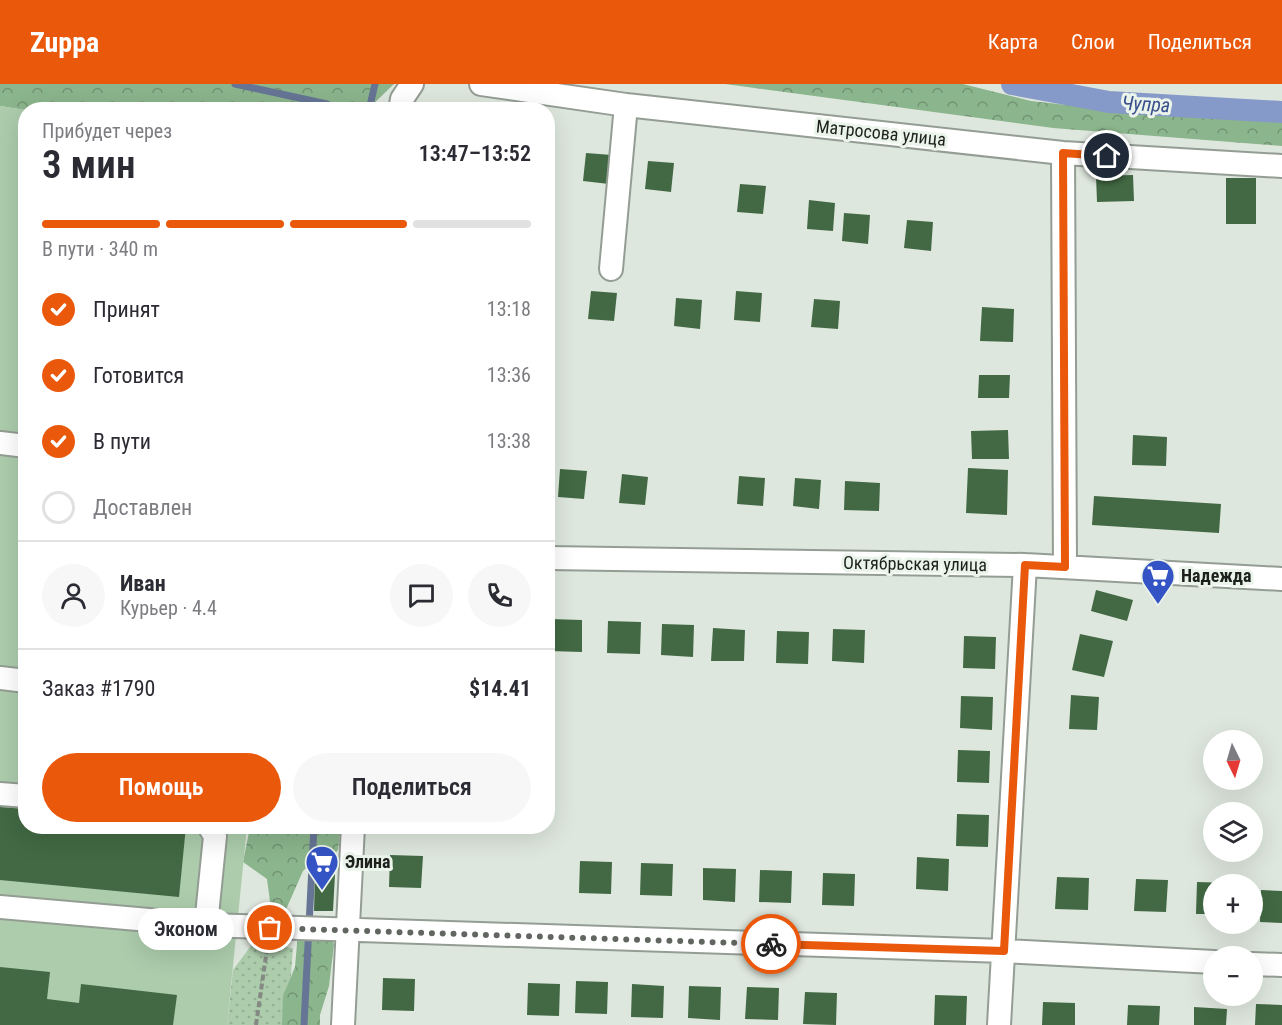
<!DOCTYPE html>
<html lang="ru">
<head>
<meta charset="utf-8">
<style>
  :root { --surface:#fff; --page:#f7f7f7; --text:#2b2b33; --muted:#7c7c81; --line:#e1e1e2; --accent:#ea580c }
  body { margin:0; font-family:"Roboto Condensed",sans-serif; background:var(--page); color:var(--text); height:100vh; display:flex; flex-direction:column; font-size:22px; white-space:nowrap }
  * { box-sizing:border-box; margin:0 }
  p { font-size:20px; color:var(--muted) }
  .icon { flex:none; width:33px; height:33px; fill:none; stroke:currentColor; stroke-width:2; stroke-linecap:round; stroke-linejoin:round }
  .map { position:relative; flex:1; overflow:hidden }
  .details { position:absolute; left:18px; top:18px; width:537px; height:732px; display:flex; flex-direction:column; background:var(--surface); border-radius:24px; box-shadow:0 6px 24px #0002 }
  .details>* { flex:none }
  .needle { width:39px; rotate:175deg }
  .buttons { position:absolute; left:1203px; top:646px; display:grid; gap:12px }
  .buttons a { display:grid; place-items:center; width:60px; height:60px; border-radius:50%; background:var(--surface); box-shadow:0 6px 24px #0002; font-size:30px }
  .pin { position:absolute; display:grid; place-items:center; width:51px; height:51px; color:#fff; margin:-26px; border:3px solid #fff; border-radius:50%; box-shadow:0 2px 6px #0007 }
  .courier { position:absolute; display:grid; place-items:center; width:60px; height:60px; margin:-30px; border:4px solid #ea580c; border-radius:50%; background:#fff; color:#222; box-shadow:0 2px 8px #0007 }
  .bubble { position:absolute; height:42px; border-radius:21px; background:var(--surface); box-shadow:0 6px 24px #0002; font-size:20px; font-weight:600; line-height:42px; text-align:center }
  .head em { font-style:normal; font-weight:600 }
  .head div { display:flex; flex-direction:column-reverse }
  .head { display:flex; align-items:center; justify-content:space-between; height:102px; padding:0 24px }
  h1 { font-size:39px; font-weight:600; line-height:45px }
  .bar { display:grid; grid-template-columns:repeat(4,1fr); gap:9px 6px; align-content:center; height:72px; padding:0 24px }
  .bar i { height:8px; border-radius:4px; background:var(--line) }
  .bar .current { background:var(--accent) }
  .bar p { grid-column:span 4 }
  .line { display:flex; align-items:center; gap:15px; padding:0 24px; border-top:2px solid var(--line) }
  .line div { flex:1 }
  .round { display:grid; place-items:center; flex:none; width:63px; height:63px; border-radius:32px; background:var(--page) }
  ol { padding:0 24px; list-style:none }
  li { display:flex; align-items:center; gap:18px; height:66px }
  li p { margin-inline-start:auto }
  li .icon { padding:6px; border-radius:50%; background:var(--accent); color:#fff; stroke-width:4 }
  li:last-child { color:var(--muted) }
  li i { width:33px; height:33px; border:3px solid var(--line); border-radius:50% }
  .button { display:flex; gap:12px; margin-top:auto; padding:12px 24px }
  .button a { flex:1; height:69px; border-radius:36px; background:var(--accent); color:#fff; font-size:24px; font-weight:600; line-height:69px; text-align:center }
  .button a+a { background:var(--page); color:var(--text) }
  header { display:flex; align-items:center; gap:36px; box-sizing:border-box; height:84px; padding:0 30px; background:var(--accent); color:#fff }
  header strong { font-size:28px }
  nav { display:flex; gap:33px; margin-inline-start:auto; font-size:21px }
  .map>svg:first-child { display:block }
  .green { fill:url(#green-dots) }
  .forest { fill:url(#forest-crowns) }
  .pitch { fill:#acccac }
  .lines { fill:none; stroke-linecap:round; stroke-linejoin:round }
  .stream { stroke:#667595; stroke-width:7 }
  .canal { stroke:#869ac9; stroke-width:22 }
  .building { fill:#426943 }
  .minor-casing { stroke:#949d94; stroke-width:26 }
  .path { stroke:#848a83; stroke-width:4; stroke-dasharray:6 3; stroke-linecap:butt }
  .minor { stroke:#fff; stroke-width:22 }
  .done { stroke:#616660; stroke-width:6; stroke-dasharray:0 10.8 }
  .route { stroke:#ea580c; stroke-width:8 }
  .labels { text-anchor:middle; stroke-width:6; stroke-linejoin:round; paint-order:stroke }
  .street-label { font-size:18px; fill:#1d201d; stroke:#ebf4eb }
  .poi-label { font-size:18px; font-weight:bold; fill:#1d201d; stroke:#ebf4eb; text-anchor:start }
  .water-label { font-size:20px; font-style:italic; fill:#3a508d; stroke:#ebf4eb }
</style>
</head>
<body>
<header>
<strong>Zuppa</strong>
<nav><a>Карта</a><a>Слои</a><a>Поделиться</a></nav>
</header>
<div class="map">
<svg width="1282" height="941" viewBox="0 0 1282 941">
  <defs>
    <pattern id="green-dots" width="8" height="8" patternUnits="userSpaceOnUse" patternTransform="scale(1.5)"><rect width="8" height="8" fill="#acccac"/><path d="M2 2h.1M6 6h.1" fill="none" stroke="#94af94" stroke-width="1.8" stroke-linecap="round"/></pattern>
    <pattern id="forest-crowns" width="20" height="18" patternUnits="userSpaceOnUse" patternTransform="scale(1.5)"><rect width="20" height="18" fill="#8bb58c"/><path d="M2 6a3 3 0 1 1 6 0M12 15a3 3 0 1 1 6 0" fill="none" stroke="#719372"/></pattern>
  </defs>
  <rect width="100%" height="100%" fill="#dee7dd"/>
  <path class="green" d="M253,859L293,864L287,941H227L233,886Z"/>
  <path class="forest" d="M0,0H394L368,25L25,26L0,22Z
    M725,0H963L1031,17L1112,26L1282,36V62L1053,44Z
    M250,743H341L338,766L329,777L314,776L303,787L284,830L271,825L267,795L243,778Z
    M327,847L334,860L329,902L320,931V941H282L283,912L295,883L298,848Z"/>
  <path class="pitch" d="M0,22L26,26V742L247,743L227,941H0Z"/>
  <g class="lines">
    <path class="stream" d="M235,0L327,20
      M369,26L375,0
      M304,941L314,742"/>
    <path class="canal" d="M1012,0L1109,18L1282,28"/>
  </g>
  <path class="building" d="M586,69L612,71L609,100L583,97Z
    M648,77L674,79L671,108L645,105Z
    M1133,91L1134,117L1097,118L1096,92Z
    M1226,94H1256V140H1226Z
    M740,100L766,102L763,130L737,128Z
    M809,116L835,119L833,147L807,145Z
    M844,129L870,131L868,160L842,157Z
    M907,136L933,138L931,167L904,164Z
    M591,207L617,209L614,237L588,235Z
    M736,207L762,209L760,238L734,236Z
    M676,214L702,216L700,245L674,242Z
    M814,215L840,217L838,245L811,243Z
    M982,223L1014,225L1013,258L980,257Z
    M979,291H1010L1009,314H978Z
    M1008,346L1009,375H972L971,347Z
    M1133,351L1167,353L1166,382L1132,381Z
    M968,384L1008,386L1007,431L966,429Z
    M560,385L587,387L584,415L558,413Z
    M622,390L648,393L645,421L619,419Z
    M739,392L765,394L763,422L737,420Z
    M795,394L821,396L819,425L793,422Z
    M845,397L880,399L879,427L844,426Z
    M1094,412L1221,420L1219,449L1092,441Z
    M1096,506L1133,516L1127,537L1091,527Z
    M550,535L582,536V568L549,567Z
    M608,537L641,538L640,570L607,569Z
    M662,540L694,541L693,573L661,571Z
    M713,544L745,546L744,577H711Z
    M833,545L865,546L864,579L832,577Z
    M777,547L809,548L808,580L776,579Z
    M1080,550L1113,557L1104,593L1072,586Z
    M964,552L996,553L995,585L963,584Z
    M1071,611L1099,613L1097,646L1069,645Z
    M961,612L993,613L992,646L960,644Z
    M958,666L990,667L989,699L957,698Z
    M0,723L26,725V742H186L179,813L0,796Z
    M957,730L989,731L988,763L956,762Z
    M391,742H423V749L391,748Z
    M390,771L423,772L421,804L389,803Z
    M917,773L949,775L948,807L916,805Z
    M580,777L612,778L611,810L579,809Z
    M641,779L673,780L672,812L640,811Z
    M703,784L736,785L735,818L703,816Z
    M760,786L792,787L791,819L759,818Z
    M315,789L335,790L333,827H314Z
    M823,789L855,790L854,822L822,821Z
    M1057,793L1089,794L1088,826L1055,825Z
    M1136,795L1168,796L1166,828L1134,827Z
    M1197,798L1230,799L1229,801H1214V830H1196Z
    M1261,806L1282,807V839L1260,838Z
    M0,883L50,888L47,915L79,919L81,900L177,911L173,941H0Z
    M383,894L415,895L414,927L382,926Z
    M576,897L608,898L607,930L575,929Z
    M528,899L560,900L559,932L527,931Z
    M632,900L664,902L663,934L631,933Z
    M689,902L721,903L720,936L688,934Z
    M747,903L779,904L778,936L745,935Z
    M805,908L837,909L836,941L803,940Z
    M935,911L967,912L966,941H934Z
    M1043,918L1075,919V941H1042Z
    M1256,920L1282,921V941H1255Z
    M1128,921L1160,922L1159,941H1127Z
    M1194,923L1227,925L1226,941H1194Z"/>
  <g class="lines">
    <defs>
      <path id="minor" d="M481,0L626,21L1063,69L1282,82
        M400,26L402,15L412,0
        M1063,69L1065,483
        M611,185L626,21
        M0,359L26,362
        M548,474L1025,481L1282,495
        M0,594L26,597
        M0,710L26,712
        M0,823L206,841L1004,867L1214,878
        M206,841L215,752L209,742
        M1252,880L1282,881
        M343,941L353,742
        M999,941L1025,481"/>
    </defs>
    <use href="#minor" class="minor-casing"/>
    <path class="path" d="M256,941L267,865"/>
    <use href="#minor" class="minor"/>
  </g>
  <g class="lines">
    <path class="done" d="M270,844L771,860"/>
    <path class="route" d="M771,860L1004,867L1025,481L1065,483L1063,69L1107,72"/>
  </g>
  <defs>
    <symbol id="supermarket-pin" viewBox="-11 -11 22 30"><path d="M0 17L-7.5 6A9.5 9.5 0 1 1 7.5 6Z" fill="#3454c5" stroke="#ebf4eb"/><path d="M-6-5.5h2.5l.6 2H6L4.5 2H-2.5L-4.4-4H-6ZM-1.5 3.2a1.3 1.3 0 1 0 .1 0ZM3 3.2a1.3 1.3 0 1 0 .1 0Z" fill="#fff"/></symbol>
  </defs>
  <g fill-rule="evenodd">
    <use href="#supermarket-pin" x="1139" y="473" width="38" height="52"/>
    <use href="#supermarket-pin" x="303" y="759" width="38" height="52"/>
  </g>
  <g class="labels">
    <g class="street-label">
      <text transform="translate(881 49) rotate(6)" y="6">Матросова улица</text>
      <text transform="translate(915 480) rotate(1)" y="6">Октябрьская улица</text>
    </g>
    <g class="poi-label">
      <text x="1181" y="498">Надежда</text>
      <text x="345" y="784">Элина</text>
    </g>
    <g class="water-label">
      <text transform="translate(1146 20) rotate(3)" y="7">Чупра</text>
    </g>
  </g>
</svg>
<div class="buttons">
<a><svg class="needle" viewBox="-14 -14 28 28"><path d="M0-13l5 13h-10z" fill="#e53935"/><path d="M0 13l5-13h-10z" fill="#7c7c81"/></svg></a>
<a><svg class="icon" aria-label="layers" viewBox="0 0 24 24"><path d="M12 4l9 5-9 5-9-5zM3 14l9 5 9-5"/></svg></a>
<a>+</a>
<a>−</a>
</div>
<div class="pin" style="left:270px;top:844px;background:#ea580c"><svg class="icon" aria-label="bag" viewBox="0 0 24 24"><path d="M5 8h14l-1 12H6zM9 8a3 3 0 0 1 6 0"/></svg></div>
<div class="pin" style="left:1107px;top:72px;background:#1f2937"><svg class="icon" aria-label="home" viewBox="0 0 24 24"><path d="M3 11l9-7 9 7M6 9v11h12V9"/></svg></div>
<div class="courier" style="left:771px;top:860px"><svg class="icon" aria-label="bike" viewBox="0 0 24 24"><circle cx="6" cy="16" r="4"/><circle cx="18" cy="16" r="4"/><path d="M6 16l4-8h5l3 8M10 8l3 8H6M13 5h3"/></svg></div>
<div class="bubble" style="left:138px;top:824px;width:96px">Эконом</div>
<section class="details">
<div class="head"><div><h1>3 мин</h1><p>Прибудет через</p></div><em>13:47–13:52</em></div>
<div class="bar"><i class="current"></i><i class="current"></i><i class="current"></i><i></i><p>В пути · 340 m</p></div>
<ol>
<li><svg class="icon" aria-label="check" viewBox="0 0 24 24"><path d="M5 12l5 5 9-10"/></svg>Принят<p>13:18</p></li>
<li><svg class="icon" aria-label="check" viewBox="0 0 24 24"><path d="M5 12l5 5 9-10"/></svg>Готовится<p>13:36</p></li>
<li><svg class="icon" aria-label="check" viewBox="0 0 24 24"><path d="M5 12l5 5 9-10"/></svg>В пути<p>13:38</p></li>
<li><i></i>Доставлен</li>
</ol>
<div class="line" style="height:108px"><a class="round"><svg class="icon" aria-label="person" viewBox="0 0 24 24"><circle cx="12" cy="8" r="4"/><path d="M4 21q1-7 8-7t8 7"/></svg></a><div><b>Иван</b><p>Курьер · 4.4</p></div><a class="round"><svg class="icon" aria-label="chat" viewBox="0 0 24 24"><path d="M4 5h16v11H9l-5 4z"/></svg></a><a class="round"><svg class="icon" aria-label="phone" viewBox="0 0 24 24"><path d="M5 4h4l2 5-3 2q2 4 5 5l2-3 5 2v4C11 20 4 13 5 4z"/></svg></a></div>
<div class="line" style="height:78px"><div>Заказ #1790</div><b>$14.41</b></div>
<div class="button"><a>Помощь</a><a>Поделиться</a></div>
</section>
</div>
</body>
</html>
